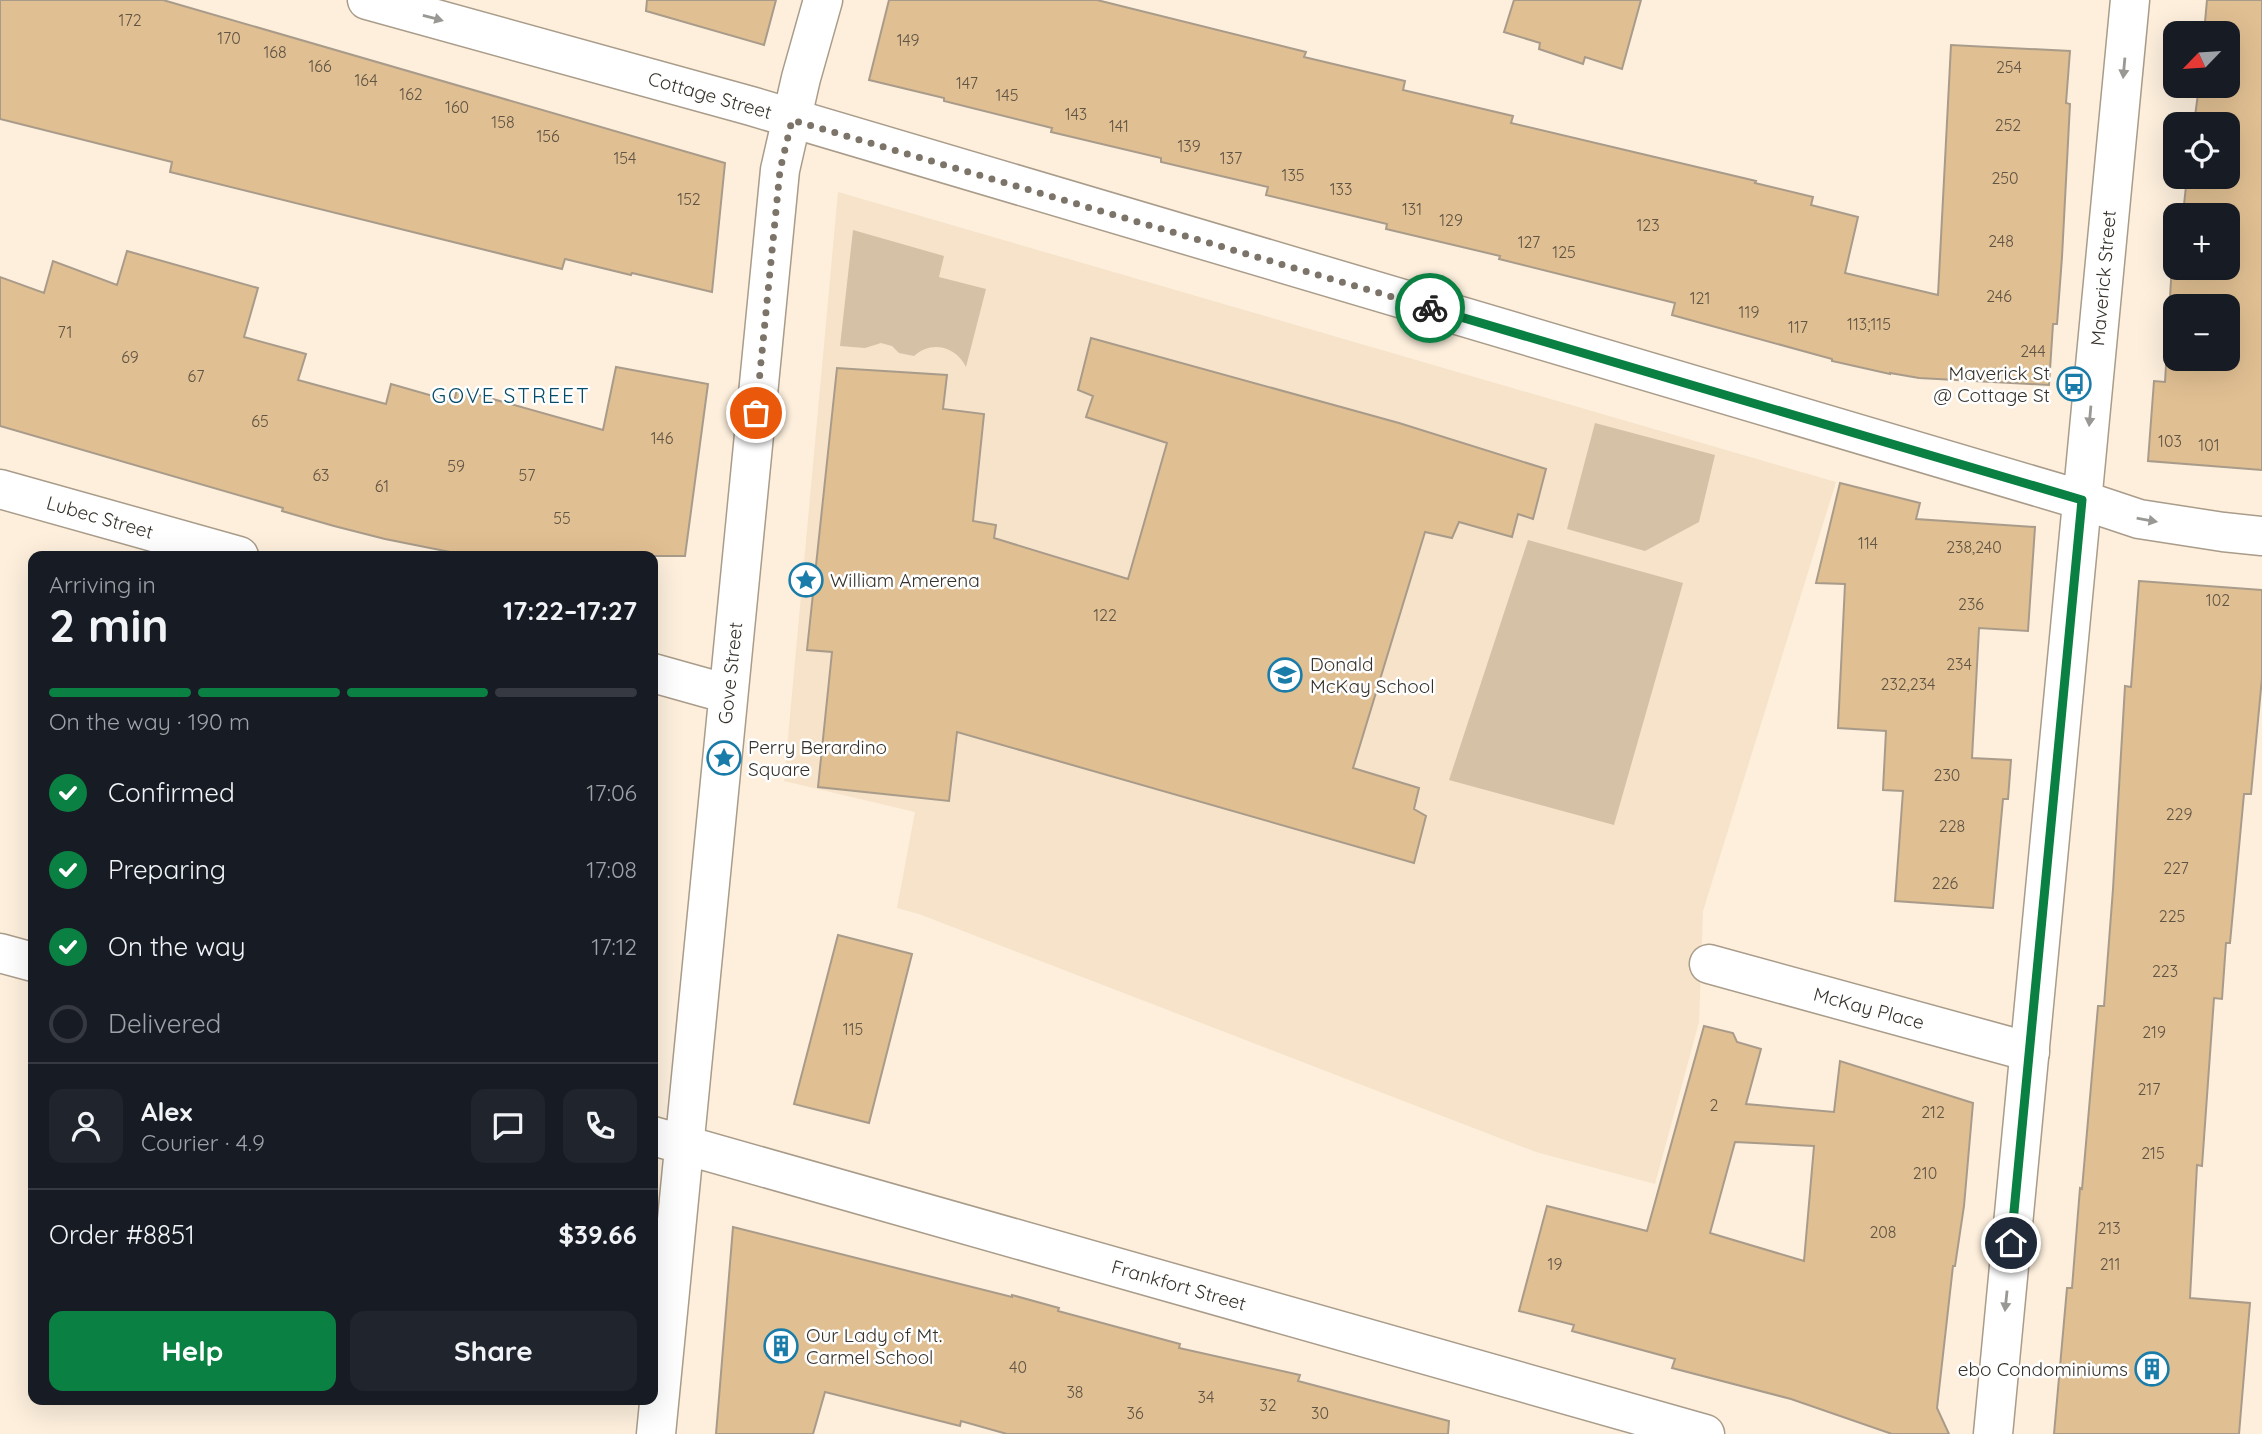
<!DOCTYPE html>
<html lang="en">
<head>
<meta charset="utf-8">
<style>
  :root { --surface:#171b24; --page:#20242c; --text:#f1f3f6; --muted:#9ea1a6; --line:#363941; --accent:#0b8043 }
  body { margin:0; font-family:Quicksand,sans-serif; background:var(--page); color:var(--text); height:100vh; display:flex; flex-direction:column; font-size:26px; white-space:nowrap }
  * { box-sizing:border-box; margin:0 }
  p { font-size:23px; color:var(--muted) }
  .icon { flex:none; width:38px; height:38px; fill:none; stroke:currentColor; stroke-width:2; stroke-linecap:round; stroke-linejoin:round }
  .map { position:relative; flex:1; overflow:hidden }
  .details { position:absolute; left:28px; top:551px; width:630px; height:854px; display:flex; flex-direction:column; background:var(--surface); border-radius:14px; box-shadow:0 7px 28px #0002 }
  .details>* { flex:none }
  .needle { width:46px; rotate:245deg }
  .buttons { position:absolute; left:2163px; top:21px; display:grid; gap:14px }
  .buttons a { display:grid; place-items:center; width:77px; height:77px; border-radius:14px; background:var(--surface); box-shadow:0 7px 28px #0002; font-size:35px }
  .pin { position:absolute; display:grid; place-items:center; width:60px; height:60px; color:#fff; margin:-30px; border:4px solid #fff; border-radius:50%; box-shadow:0 2px 7px #0007 }
  .courier { position:absolute; display:grid; place-items:center; width:70px; height:70px; margin:-35px; border:5px solid #0b8043; border-radius:50%; background:#fff; color:#222; box-shadow:0 2px 9px #0007 }
  .headline em { font-style:normal; font-weight:700 }
  .headline div { display:flex; flex-direction:column-reverse }
  .headline { display:flex; align-items:center; justify-content:space-between; height:119px; padding:0 21px }
  h1 { font-size:46px; font-weight:700; line-height:52px }
  .bar { display:grid; grid-template-columns:repeat(4,1fr); gap:10px 7px; align-content:center; height:84px; padding:0 21px }
  .bar i { height:9px; border-radius:5px; background:var(--line) }
  .bar .on { background:var(--accent) }
  .bar p { grid-column:span 4 }
  .line { display:flex; align-items:center; gap:18px; padding:0 21px; border-top:2px solid var(--line) }
  .line div { flex:1 }
  .round { display:grid; place-items:center; flex:none; width:74px; height:74px; border-radius:14px; background:var(--page) }
  ol { padding:0 21px; list-style:none }
  li { display:flex; align-items:center; gap:21px; height:77px }
  li p { margin-inline-start:auto }
  li .icon { padding:7px; border-radius:50%; background:var(--accent); color:#fff; stroke-width:4 }
  li:last-child { color:var(--muted) }
  li i { width:38px; height:38px; border:4px solid var(--line); border-radius:50% }
  .primary-button { display:flex; gap:14px; margin-top:auto; padding:14px 21px }
  .primary-button a { flex:1; height:80px; border-radius:14px; background:var(--accent); color:#fff; font-size:28px; font-weight:700; line-height:80px; text-align:center }
  .primary-button a+a { background:var(--page); color:var(--text) }
  .map>svg:first-child { display:block }
  .built { fill:#f6e3ca }
  .green { fill:#d5c1a5 }
  .building { fill:#e0bf92; stroke:#a99b8a; stroke-width:2; fill-rule:evenodd }
  .lines { fill:none; stroke-linecap:round; stroke-linejoin:round }
  .street-casing { stroke:#a99c8a; stroke-width:41 }
  .secondary-casing { stroke:#a99c8a; stroke-width:41 }
  .street { stroke:#fff; stroke-width:38 }
  .secondary { stroke:#fff; stroke-width:38 }
  .oneway { fill:#9a9894 }
  .done { stroke:#7c7468; stroke-width:7; stroke-dasharray:0 12.6 }
  .route { stroke:#0b8043; stroke-width:9 }
  .labels { text-anchor:middle; stroke-width:5; stroke-linejoin:round; paint-order:stroke }
  .number-label { font-size:16px; fill:#605444 }
  .street-label { font-size:19px; fill:#36312a; stroke:#fff }
  .poi-label { font-size:19px; fill:#36312a; stroke:#fff; text-anchor:start }
  .neighbourhood-label { font-size:21px; letter-spacing:2px; fill:#064c6a; stroke:#fff }
</style>
</head>
<body>
<div class="map">
<svg width="2262" height="1434" viewBox="0 0 2262 1434">
  <rect width="100%" height="100%" fill="#fdefdc"/>
  <path class="built" d="M838,192L1836,482L1703,911L1699,1022L1655,1184L1536,1152L919,914L897,908L915,812L784,781Z"/>
  <path class="green" d="M853,230L944,256L939,277L986,289L966,367C956,346 931,340 914,356L899,353L892,346L881,343L865,348L840,346Z
    M1595,423L1715,455L1699,522L1645,551L1567,529Z
    M1528,540L1683,583L1614,825L1449,780Z"/>
  <path class="building" d="M0,0H163L725,163L712,292L632,273L631,275L565,259L562,269L170,172L172,162L0,119Z
    M647,0H776L764,45L646,11Z
    M889,0H1097L1306,52L1304,57L1405,81L1403,90L1513,116L1511,123L1756,181L1755,183L1813,197L1811,205L1858,217L1845,273L1938,295L1951,45L2070,51L2066,103L2070,104L2062,257L2057,324H2053L2049,385L1919,378L1890,373V374L1832,361V359L1672,315L1675,303L1499,259L1500,256L1386,229L1387,224L1266,195L1268,187L1161,162V158L1051,132L1052,128L944,101V98L869,80Z
    M1514,0H1641L1622,69L1585,57L1583,64L1539,49L1540,43L1504,32Z
    M2207,0H2262V470L2148,461L2154,381L2165,382L2175,213L2183,214L2187,177H2228V124H2194L2199,86H2228V33H2204ZM2175,215H2228V268H2175ZM2175,306H2228V359H2175Z
    M127,251L258,288L244,337L306,354L298,380L386,404L391,384L454,402L457,389L603,430L616,367L708,384L685,556H470L385,539L334,526L282,511L283,508L0,426V277L44,293L53,261L117,285Z
    M1091,338L1399,423L1546,469L1533,519L1518,514L1512,537L1459,522L1452,538L1425,532L1353,768L1419,788L1414,809L1426,816L1414,863L957,732L949,801L818,787L832,652L807,650L837,368L947,375L943,409L984,414L973,521L996,525L994,538L1128,579L1167,443L1086,417L1093,396L1078,390Z
    M1840,483L1920,503L1916,519L2035,527L2028,631L1979,628L1972,758L2011,760L2008,799H2003L1993,908L1895,901L1903,791L1883,790L1886,731L1838,728L1845,584L1816,583Z
    M2139,581L2262,590V678L2251,794H2244L2230,943H2226L2222,999L2214,998L2202,1166L2197,1165L2190,1298L2250,1303L2239,1434H2054L2067,1288H2072L2080,1188L2082,1189L2098,1006H2104L2113,889L2125,686L2131,687Z
    M838,935L912,954L869,1123L794,1104Z
    M1704,1026L1733,1033L1737,1042L1761,1049L1746,1104L1834,1112L1840,1061L1973,1103L1964,1206L1955,1266H1953L1937,1408L1949,1434H1892L1791,1399L1672,1368L1675,1359L1572,1331L1574,1325L1519,1311L1547,1206L1647,1231ZM1735,1142L1814,1146L1804,1261L1710,1233Z
    M733,1227L1012,1297V1295L1059,1308L1058,1311L1180,1344L1179,1348L1300,1375L1298,1381L1449,1421L1448,1434H1007L961,1421L960,1426L825,1392L813,1434H716Z"/>
  <g class="lines">
    <defs>
      <path id="street" d="M0,489L239,556
        M2082,500L2139,519L2223,532L2262,536
        M653,673L728,694
        M0,953L33,962
        M1709,964L2030,1052
        M653,1136L1705,1434
        M656,1434L780,170L801,78L823,0"/>
      <path id="secondary" d="M367,0L751,106L2082,500
        M1993,1434L2130,0"/>
    </defs>
    <use href="#street" class="street-casing"/>
    <use href="#secondary" class="secondary-casing"/>
    <use href="#street" class="street"/>
    <use href="#secondary" class="secondary"/>
  </g>
  <defs><path id="oneway-solid" d="M-6-.8H1V-3.2L6.5 0L1 3.2V.8H-6Z" transform="scale(1.75)"/></defs>
  <g class="oneway">
    <use href="#oneway-solid" transform="translate(433 18) rotate(15)"/>
    <use href="#oneway-solid" transform="translate(2124 68) rotate(95)"/>
    <use href="#oneway-solid" transform="translate(2090 416) rotate(95)"/>
    <use href="#oneway-solid" transform="translate(2147 520) rotate(10)"/>
    <use href="#oneway-solid" transform="translate(2006 1301) rotate(96)"/>
  </g>
  <g class="lines">
    <path class="done" d="M756,413L780,170L792,120L1430,308"/>
    <path class="route" d="M1430,308L2082,500L2011,1243"/>
  </g>
  <defs>
    <symbol id="bus-ring" viewBox="-11 -11 22 22"><circle r="9.5" fill="#fff" stroke="#1a7ca8" stroke-width="1.5"/><path d="M-5-6H5V4H4V6H2V4H-2V6H-4V4H-5ZM-3.5-4V0h7V-4ZM-3.5 1.2v1.5H-2V1.2ZM2 1.2v1.5H3.5V1.2Z" fill="#1a7ca8"/></symbol>
    <symbol id="sight-ring" viewBox="-11 -11 22 22"><circle r="9.5" fill="#fff" stroke="#1a7ca8" stroke-width="1.5"/><path d="M0-6L1.8-2.2L6-1.7L2.9 1.2L3.7 5.4L0 3.3L-3.7 5.4L-2.9 1.2L-6-1.7L-1.8-2.2Z" fill="#1a7ca8"/></symbol>
    <symbol id="school-ring" viewBox="-11 -11 22 22"><circle r="9.5" fill="#fff" stroke="#1a7ca8" stroke-width="1.5"/><path d="M0-5L7-2L0 1L-7-2ZM-4 1L0 2.5L4 1V4Q0 6-4 4Z" fill="#1a7ca8"/></symbol>
    <symbol id="building-ring" viewBox="-11 -11 22 22"><circle r="9.5" fill="#fff" stroke="#1a7ca8" stroke-width="1.5"/><path d="M-4-6H4V6H1V3H-1V6H-4ZM-2.5-4.3h1.7v1.8h-1.7ZM.8-4.3h1.7v1.8H.8ZM-2.5-1h1.7V.8h-1.7ZM.8-1h1.7V.8H.8Z" fill="#1a7ca8"/></symbol>
  </defs>
  <g fill-rule="evenodd">
    <use href="#bus-ring" x="2055" y="365" width="38" height="38"/>
    <use href="#sight-ring" x="787" y="561" width="38" height="38"/>
    <use href="#school-ring" x="1266" y="656" width="38" height="38"/>
    <use href="#sight-ring" x="705" y="739" width="38" height="38"/>
    <use href="#building-ring" x="762" y="1327" width="38" height="38"/>
    <use href="#building-ring" x="2133" y="1350" width="38" height="38"/>
  </g>
  <g class="labels">
    <g class="number-label">
      <text x="130" y="26">172</text>
      <text x="229" y="44">170</text>
      <text x="908" y="46">149</text>
      <text x="275" y="58">168</text>
      <text x="320" y="72">166</text>
      <text x="2009" y="73">254</text>
      <text x="366" y="86">164</text>
      <text x="967" y="89">147</text>
      <text x="411" y="100">162</text>
      <text x="1007" y="101">145</text>
      <text x="457" y="113">160</text>
      <text x="1076" y="120">143</text>
      <text x="503" y="128">158</text>
      <text x="2008" y="131">252</text>
      <text x="1119" y="132">141</text>
      <text x="548" y="142">156</text>
      <text x="1189" y="152">139</text>
      <text x="625" y="164">154</text>
      <text x="1231" y="164">137</text>
      <text x="1293" y="181">135</text>
      <text x="2005" y="184">250</text>
      <text x="1341" y="195">133</text>
      <text x="689" y="205">152</text>
      <text x="1412" y="215">131</text>
      <text x="1451" y="226">129</text>
      <text x="1648" y="231">123</text>
      <text x="2001" y="247">248</text>
      <text x="1529" y="248">127</text>
      <text x="1564" y="258">125</text>
      <text x="1999" y="302">246</text>
      <text x="1700" y="304">121</text>
      <text x="1749" y="318">119</text>
      <text x="1869" y="330">113;115</text>
      <text x="1798" y="333">117</text>
      <text x="65" y="338">71</text>
      <text x="2033" y="357">244</text>
      <text x="130" y="363">69</text>
      <text x="196" y="382">67</text>
      <text x="260" y="427">65</text>
      <text x="662" y="444">146</text>
      <text x="2170" y="447">103</text>
      <text x="2209" y="451">101</text>
      <text x="456" y="472">59</text>
      <text x="321" y="481">63</text>
      <text x="527" y="481">57</text>
      <text x="382" y="492">61</text>
      <text x="562" y="524">55</text>
      <text x="1868" y="549">114</text>
      <text x="1974" y="553">238,240</text>
      <text x="2218" y="606">102</text>
      <text x="1971" y="610">236</text>
      <text x="1105" y="621">122</text>
      <text x="1959" y="670">234</text>
      <text x="1908" y="690">232,234</text>
      <text x="1947" y="781">230</text>
      <text x="2179" y="820">229</text>
      <text x="1952" y="832">228</text>
      <text x="2176" y="874">227</text>
      <text x="1945" y="889">226</text>
      <text x="2172" y="922">225</text>
      <text x="2165" y="977">223</text>
      <text x="853" y="1035">115</text>
      <text x="2154" y="1038">219</text>
      <text x="2149" y="1095">217</text>
      <text x="1714" y="1111">2</text>
      <text x="1933" y="1118">212</text>
      <text x="2153" y="1159">215</text>
      <text x="1925" y="1179">210</text>
      <text x="2109" y="1234">213</text>
      <text x="1883" y="1238">208</text>
      <text x="1555" y="1270">19</text>
      <text x="2110" y="1270">211</text>
      <text x="1018" y="1373">40</text>
      <text x="1075" y="1398">38</text>
      <text x="1206" y="1403">34</text>
      <text x="1268" y="1411">32</text>
      <text x="1135" y="1419">36</text>
      <text x="1320" y="1419">30</text>
    </g>
    <g class="street-label">
      <text transform="translate(710 95) rotate(16)" y="7">Cottage Street</text>
      <text transform="translate(2103 278) rotate(-85)" y="7">Maverick Street</text>
      <text transform="translate(100 517) rotate(16)" y="7">Lubec Street</text>
      <text transform="translate(730 673) rotate(-84)" y="7">Gove Street</text>
      <text transform="translate(1869 1008) rotate(15)" y="7">McKay Place</text>
      <text transform="translate(1179 1285) rotate(16)" y="7">Frankfort Street</text>
    </g>
    <g class="poi-label">
      <text x="2050" y="380" text-anchor="end">Maverick St<tspan x="2050" dy="22">@ Cottage St</tspan></text>
      <text x="830" y="587">William Amerena</text>
      <text x="1310" y="671">Donald<tspan x="1310" dy="22">McKay School</tspan></text>
      <text x="748" y="754">Perry Berardino<tspan x="748" dy="22">Square</tspan></text>
      <text x="806" y="1342">Our Lady of Mt.<tspan x="806" dy="22">Carmel School</tspan></text>
      <text x="2128" y="1376" text-anchor="end">ebo Condominiums</text>
    </g>
    <g class="neighbourhood-label">
      <text x="511" y="403">GOVE STREET</text>
    </g>
  </g>
</svg>
<div class="buttons">
<a><svg class="needle" viewBox="-14 -14 28 28"><path d="M0-13l5 13h-10z" fill="#e53935"/><path d="M0 13l5-13h-10z" fill="#9ea1a6"/></svg></a>
<a><svg class="icon" aria-label="locate" viewBox="0 0 24 24"><circle cx="12" cy="12" r="6"/><path d="M12 2v4M12 18v4M2 12h4M18 12h4"/></svg></a>
<a>+</a>
<a>−</a>
</div>
<div class="pin" style="left:756px;top:413px;background:#ea580c"><svg class="icon" aria-label="bag" viewBox="0 0 24 24"><path d="M5 8h14l-1 12H6zM9 8a3 3 0 0 1 6 0"/></svg></div>
<div class="pin" style="left:2011px;top:1243px;background:#1f2937"><svg class="icon" aria-label="home" viewBox="0 0 24 24"><path d="M3 11l9-7 9 7M6 9v11h12V9"/></svg></div>
<div class="courier" style="left:1430px;top:308px"><svg class="icon" aria-label="bike" viewBox="0 0 24 24"><circle cx="6" cy="16" r="4"/><circle cx="18" cy="16" r="4"/><path d="M6 16l4-8h5l3 8M10 8l3 8H6M13 5h3"/></svg></div>
<section class="details">
<div class="headline"><div><h1>2 min</h1><p>Arriving in</p></div><em>17:22–17:27</em></div>
<div class="bar"><i class="on"></i><i class="on"></i><i class="on"></i><i></i><p>On the way · 190 m</p></div>
<ol>
<li><svg class="icon" aria-label="check" viewBox="0 0 24 24"><path d="M5 12l5 5 9-10"/></svg>Confirmed<p>17:06</p></li>
<li><svg class="icon" aria-label="check" viewBox="0 0 24 24"><path d="M5 12l5 5 9-10"/></svg>Preparing<p>17:08</p></li>
<li><svg class="icon" aria-label="check" viewBox="0 0 24 24"><path d="M5 12l5 5 9-10"/></svg>On the way<p>17:12</p></li>
<li><i></i>Delivered</li>
</ol>
<div class="line" style="height:126px"><a class="round"><svg class="icon" aria-label="person" viewBox="0 0 24 24"><circle cx="12" cy="8" r="4"/><path d="M4 21q1-7 8-7t8 7"/></svg></a><div><b>Alex</b><p>Courier · 4.9</p></div><a class="round"><svg class="icon" aria-label="chat" viewBox="0 0 24 24"><path d="M4 5h16v11H9l-5 4z"/></svg></a><a class="round"><svg class="icon" aria-label="phone" viewBox="0 0 24 24"><path d="M5 4h4l2 5-3 2q2 4 5 5l2-3 5 2v4C11 20 4 13 5 4z"/></svg></a></div>
<div class="line" style="height:91px"><div>Order #8851</div><b>$39.66</b></div>
<div class="primary-button"><a>Help</a><a>Share</a></div>
</section>
</div>
</body>
</html>
